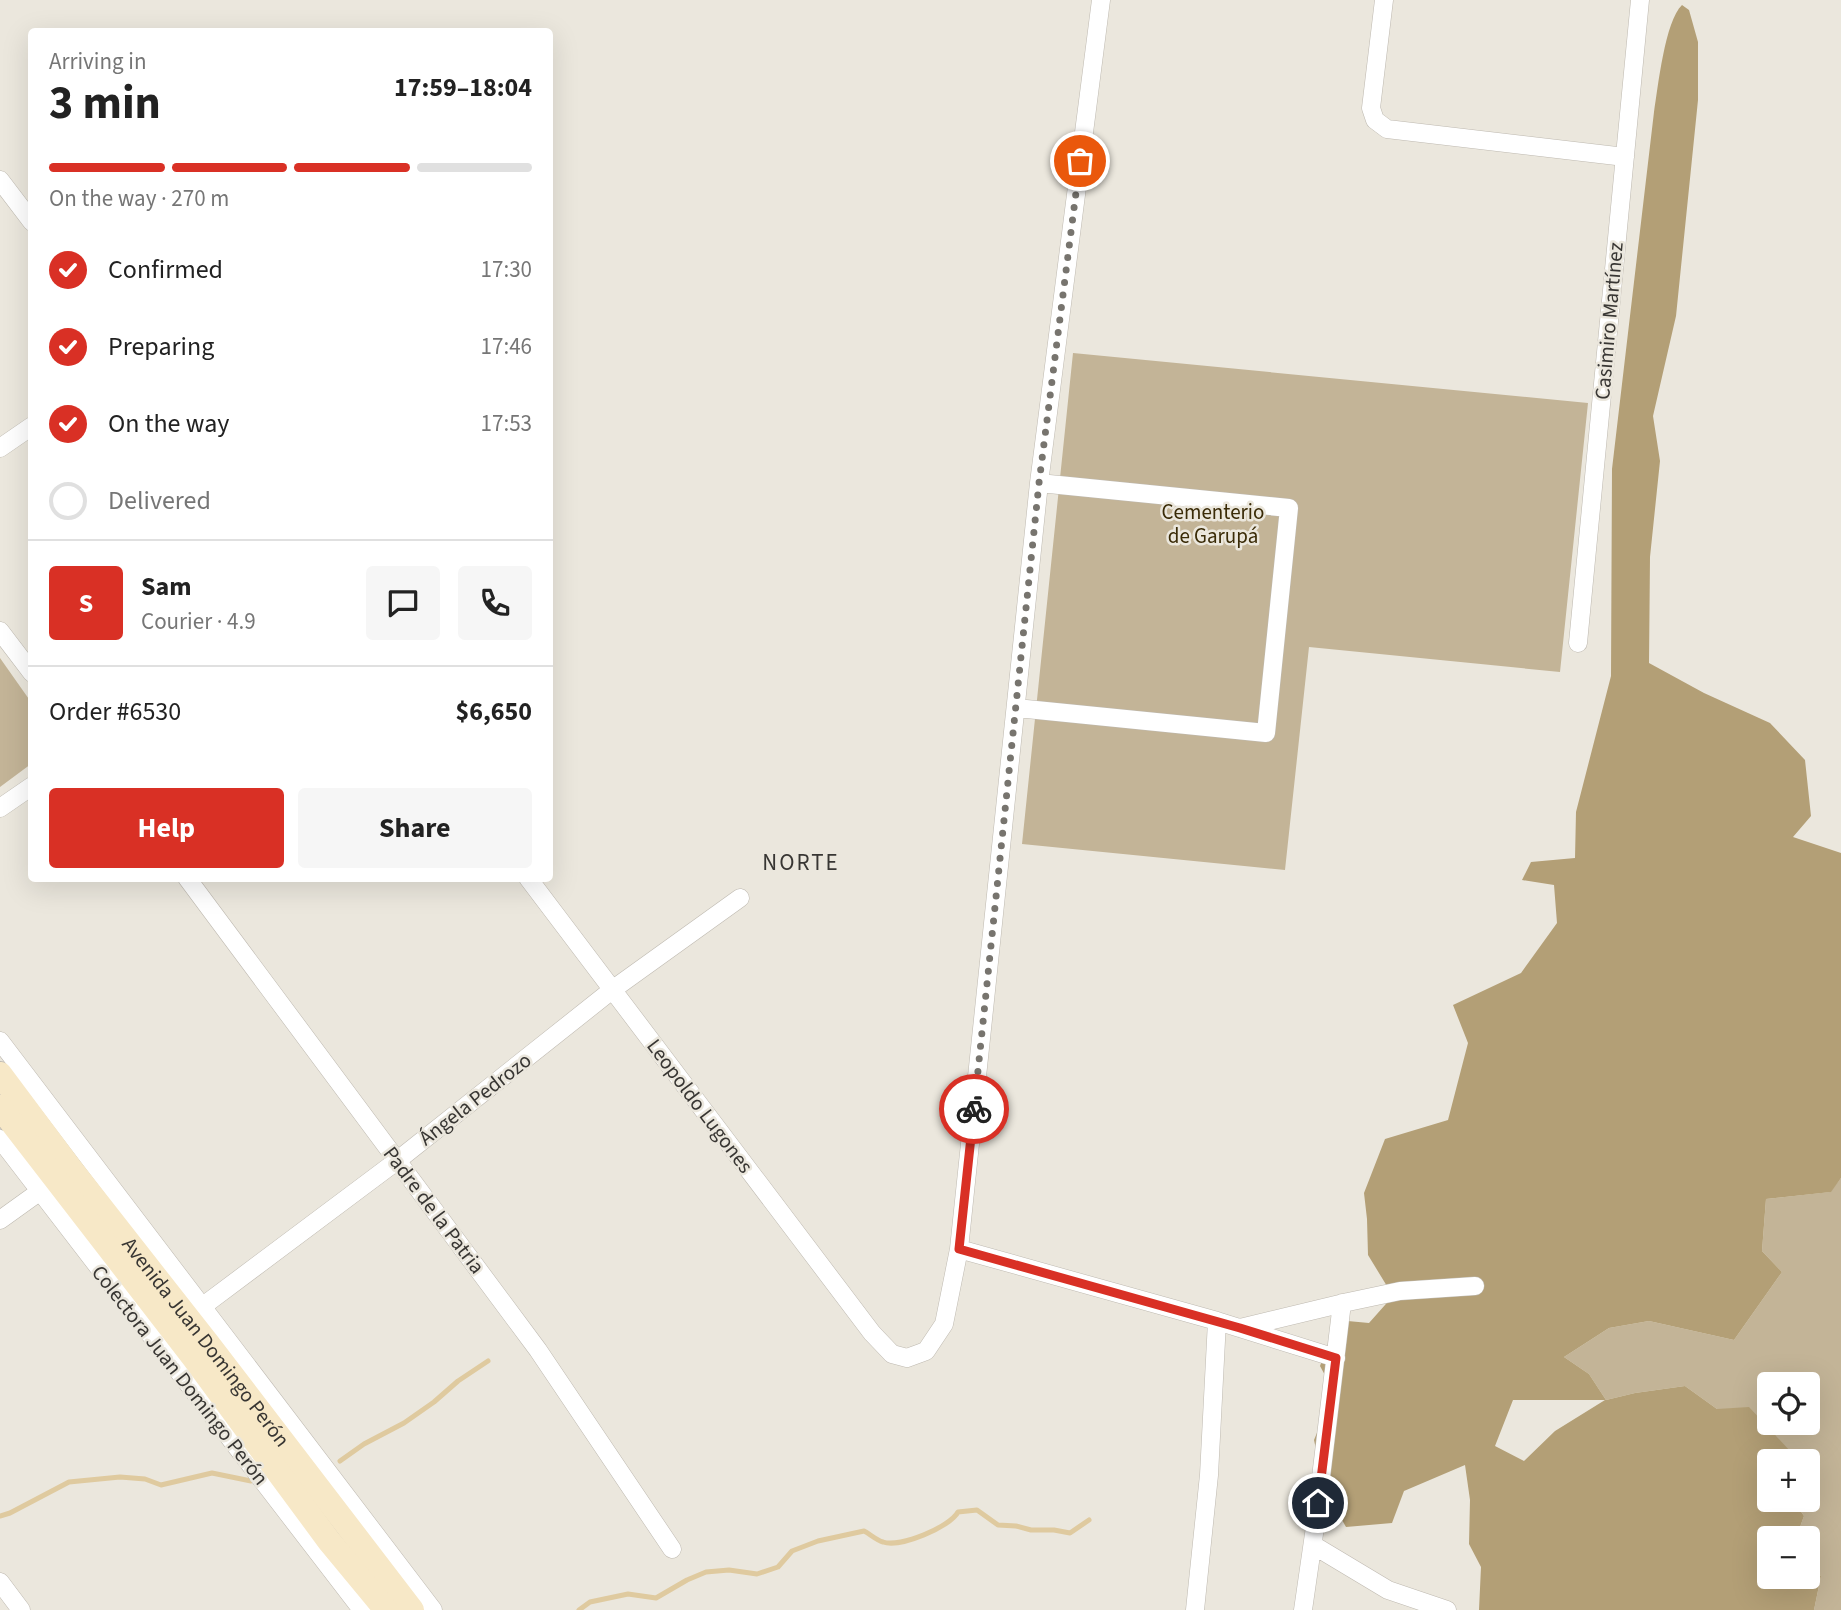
<!DOCTYPE html>
<html lang="en">
<head>
<meta charset="utf-8">
<style>
  :root { --surface:#fff; --page:#f6f6f6; --text:#222; --muted:#767676; --line:#e0e0e0; --accent:#d93025 }
  body { margin:0; font-family:"Source Sans 3",sans-serif; background:var(--page); color:var(--text); height:100vh; display:flex; flex-direction:column; font-size:26px; white-space:nowrap }
  * { box-sizing:border-box; margin:0 }
  p { font-size:23px; color:var(--muted) }
  .icon { flex:none; width:38px; height:38px; fill:none; stroke:currentColor; stroke-width:2; stroke-linecap:round; stroke-linejoin:round }
  .map { position:relative; flex:1; overflow:hidden }
  .panel { position:absolute; left:28px; top:28px; width:525px; height:854px; display:flex; flex-direction:column; background:var(--surface); border-radius:7px; box-shadow:0 7px 28px #0002 }
  .panel>* { flex:none }
  .controls { position:absolute; left:1757px; top:1372px; display:grid; gap:14px }
  .controls a { display:grid; place-items:center; width:63px; height:63px; border-radius:7px; background:var(--surface); box-shadow:0 7px 28px #0002; font-size:35px }
  .pin { position:absolute; display:grid; place-items:center; width:60px; height:60px; color:#fff; margin:-30px; border:4px solid #fff; border-radius:50%; box-shadow:0 2px 7px #0007 }
  .courier { position:absolute; display:grid; place-items:center; width:70px; height:70px; margin:-35px; border:5px solid #d93025; border-radius:50%; background:#fff; color:#222; box-shadow:0 2px 9px #0007 }
  .head em { font-style:normal; font-weight:700 }
  .head div { display:flex; flex-direction:column-reverse }
  .head { display:flex; align-items:center; justify-content:space-between; height:119px; padding:0 21px }
  h1 { font-size:46px; font-weight:700; line-height:52px }
  .bar { display:grid; grid-template-columns:repeat(4,1fr); gap:10px 7px; align-content:center; height:84px; padding:0 21px }
  .bar i { height:9px; border-radius:5px; background:var(--line) }
  .bar .active { background:var(--accent) }
  .bar p { grid-column:span 4 }
  .line { display:flex; align-items:center; gap:18px; padding:0 21px; border-top:2px solid var(--line) }
  .line div { flex:1 }
  .round { display:grid; place-items:center; flex:none; width:74px; height:74px; border-radius:7px; background:var(--page) }
  ol { padding:0 21px; list-style:none }
  li { display:flex; align-items:center; gap:21px; height:77px }
  li p { margin-inline-start:auto }
  li .icon { padding:7px; border-radius:50%; background:var(--accent); color:#fff; stroke-width:4 }
  li:last-child { color:var(--muted) }
  li i { width:38px; height:38px; border:4px solid var(--line); border-radius:50% }
  .primary-button { display:flex; gap:14px; margin-top:auto; padding:14px 21px }
  .primary-button a { flex:1; height:80px; border-radius:7px; background:var(--accent); color:#fff; font-size:28px; font-weight:700; line-height:80px; text-align:center }
  .primary-button a+a { background:var(--page); color:var(--text) }
  .map>svg:first-child { display:block }
  .green { fill:#c3b497; fill-rule:evenodd }
  .forest { fill:#b39f76; fill-rule:evenodd }
  .lines { fill:none; stroke-linecap:round; stroke-linejoin:round }
  .stream { stroke:#dfca9f; stroke-width:5 }
  .street-casing { stroke:#beb9b0; stroke-width:19 }
  .secondary-casing { stroke:#beb9b0; stroke-width:26 }
  .street { stroke:#fff; stroke-width:18 }
  .secondary { stroke:#f7e8c7; stroke-width:24 }
  .done { stroke:#77746e; stroke-width:7; stroke-dasharray:0 12.6 }
  .route { stroke:#d93025; stroke-width:9 }
  .labels { text-anchor:middle; stroke-width:5; stroke-linejoin:round; paint-order:stroke }
  .street-label { font-size:21px; fill:#383633; stroke:#ebe7dd }
  .park-label { font-size:21px; fill:#3a2b07; stroke:#ebe7dd }
  .neighbourhood-label { font-size:23px; letter-spacing:2px; fill:#383633; stroke:#ebe7dd }
</style>
</head>
<body>
<div class="map">
<svg width="1841" height="1610" viewBox="0 0 1841 1610">
  <rect width="100%" height="100%" fill="#ebe7dd"/>
  <path class="green" d="M1073,353L1588,403L1560,672L1309,647L1285,870L1022,844Z
    M0,658L31,702V764L0,787Z
    M1841,1178V1610H1814L1821,1576L1808,1573V1538H1796L1804,1516L1793,1500H1808V1461H1787L1790,1451L1717,1409L1685,1386L1635,1393L1606,1400L1589,1374L1564,1357L1609,1328L1649,1321L1734,1340L1782,1272L1762,1251L1766,1199L1830,1192ZM1769,1384H1808V1423H1769Z"/>
  <path class="forest" d="M1682,5L1689,10L1698,42V100L1676,316L1653,416L1660,461L1650,557L1649,663L1704,693L1770,723L1805,760L1811,816L1793,837L1841,853V1178L1831,1192L1766,1199L1762,1251L1782,1272L1734,1340L1649,1321L1609,1328L1564,1357L1589,1374L1606,1400L1635,1393L1685,1386L1717,1409L1749,1407L1790,1451L1787,1461H1769V1500H1793L1804,1516L1796,1538H1769V1577H1808V1573L1821,1576L1814,1610H1479L1481,1567L1469,1544L1470,1500L1465,1465L1404,1491L1392,1523L1346,1527L1325,1490L1314,1440L1334,1392L1320,1366L1337,1320L1369,1323L1393,1296L1368,1255L1367,1219L1364,1193L1385,1139L1448,1120L1468,1043L1453,1005L1521,973L1557,923L1554,885L1522,880L1531,862L1575,858L1576,812L1611,676L1612,469L1654,112C1658,87 1665,21 1682,5ZM1513,1400H1605L1555,1431L1524,1461L1495,1446Z"/>
  <g class="lines">
    <path class="stream" d="M340,1461L364,1444L404,1423L434,1402L458,1381L488,1361
      M0,1516L10,1513L69,1482L120,1477L145,1479L161,1485L212,1473L251,1481
      M579,1610L590,1602L628,1594L656,1598L687,1580L706,1572L729,1570L757,1574L778,1567L792,1551L818,1541L864,1531C870,1534 876,1540 883,1542C900,1548 950,1527 958,1512L977,1510L998,1525L1016,1526L1031,1530H1054L1070,1533L1089,1520"/>
    <defs>
      <path id="street" d="M1384,0L1371,108L1375,120L1387,129L1625,157
        M0,180L32,222
        M0,448L32,426
        M0,631L32,673
        M1578,643L1640,0
        M1016,708L1266,733L1289,508L1039,483
        M0,808L32,786
        M187,878L538,1350L672,1549
        M528,878L872,1333L892,1354L907,1358L926,1351L944,1324L959,1249L1039,483L1101,0
        M0,1041L433,1610
        M0,1139L362,1610
        M0,1220L39,1192
        M959,1249L1217,1321L1336,1358
        M203,1306L398,1160L612,990L740,898
        M1240,1328L1348,1302L1400,1291L1475,1286
        M1313,1545L1388,1590L1447,1610
        M0,1582L21,1610
        M1195,1610L1209,1475L1217,1321
        M1303,1610L1315,1527L1342,1303"/>
      <g id="secondary">
        <path id="s1" d="M0,1074L71,1169L209,1345L412,1610"/>
        <path d="M0,1107L193,1357L329,1541L386,1610"/>
      </g>
    </defs>
    <use href="#street" class="street-casing"/>
    <use href="#secondary" class="secondary-casing"/>
    <use href="#street" class="street"/>
    <use href="#secondary" class="secondary"/>
  </g>
  <g class="lines">
    <path class="done" d="M974,1109L1039,483L1080,161"/>
    <path class="route" d="M974,1109L959,1249L1240,1328L1336,1358L1318,1503"/>
  </g>
  <g class="labels">
    <g class="street-label">
      <text transform="translate(1609 321) rotate(-85)" y="7">Casimiro Martínez</text>
      <text transform="translate(475 1099) rotate(-38)" y="7">Ángela Pedrozo</text>
      <text transform="translate(700 1106) rotate(53)" y="7">Leopoldo Lugones</text>
      <text transform="translate(434 1210) rotate(53)" y="7">Padre de la Patria</text>
      <text dy="7" stroke="none"><textPath href="#s1" startOffset="338">Avenida Juan Domingo Perón</textPath></text>
      <text transform="translate(180 1375) rotate(52)" y="7">Colectora Juan Domingo Perón</text>
    </g>
    <g class="park-label">
      <text x="1213" y="519">Cementerio<tspan x="1213" dy="24">de Garupá</tspan></text>
    </g>
    <g class="neighbourhood-label">
      <text x="801" y="870">NORTE</text>
    </g>
  </g>
</svg>
<div class="controls">
<a><svg class="icon" aria-label="locate" viewBox="0 0 24 24"><circle cx="12" cy="12" r="6"/><path d="M12 2v4M12 18v4M2 12h4M18 12h4"/></svg></a>
<a>+</a>
<a>−</a>
</div>
<div class="pin" style="left:1080px;top:161px;background:#ea580c"><svg class="icon" aria-label="bag" viewBox="0 0 24 24"><path d="M5 8h14l-1 12H6zM9 8a3 3 0 0 1 6 0"/></svg></div>
<div class="pin" style="left:1318px;top:1503px;background:#1f2937"><svg class="icon" aria-label="home" viewBox="0 0 24 24"><path d="M3 11l9-7 9 7M6 9v11h12V9"/></svg></div>
<div class="courier" style="left:974px;top:1109px"><svg class="icon" aria-label="bike" viewBox="0 0 24 24"><circle cx="6" cy="16" r="4"/><circle cx="18" cy="16" r="4"/><path d="M6 16l4-8h5l3 8M10 8l3 8H6M13 5h3"/></svg></div>
<section class="panel">
<div class="head"><div><h1>3 min</h1><p>Arriving in</p></div><em>17:59–18:04</em></div>
<div class="bar"><i class="active"></i><i class="active"></i><i class="active"></i><i></i><p>On the way · 270 m</p></div>
<ol>
<li><svg class="icon" aria-label="check" viewBox="0 0 24 24"><path d="M5 12l5 5 9-10"/></svg>Confirmed<p>17:30</p></li>
<li><svg class="icon" aria-label="check" viewBox="0 0 24 24"><path d="M5 12l5 5 9-10"/></svg>Preparing<p>17:46</p></li>
<li><svg class="icon" aria-label="check" viewBox="0 0 24 24"><path d="M5 12l5 5 9-10"/></svg>On the way<p>17:53</p></li>
<li><i></i>Delivered</li>
</ol>
<div class="line" style="height:126px"><b class="round" style="background:var(--accent);color:#fff">S</b><div><b>Sam</b><p>Courier · 4.9</p></div><a class="round"><svg class="icon" aria-label="chat" viewBox="0 0 24 24"><path d="M4 5h16v11H9l-5 4z"/></svg></a><a class="round"><svg class="icon" aria-label="phone" viewBox="0 0 24 24"><path d="M5 4h4l2 5-3 2q2 4 5 5l2-3 5 2v4C11 20 4 13 5 4z"/></svg></a></div>
<div class="line" style="height:91px"><div>Order #6530</div><b>$6,650</b></div>
<div class="primary-button"><a>Help</a><a>Share</a></div>
</section>
</div>
</body>
</html>
